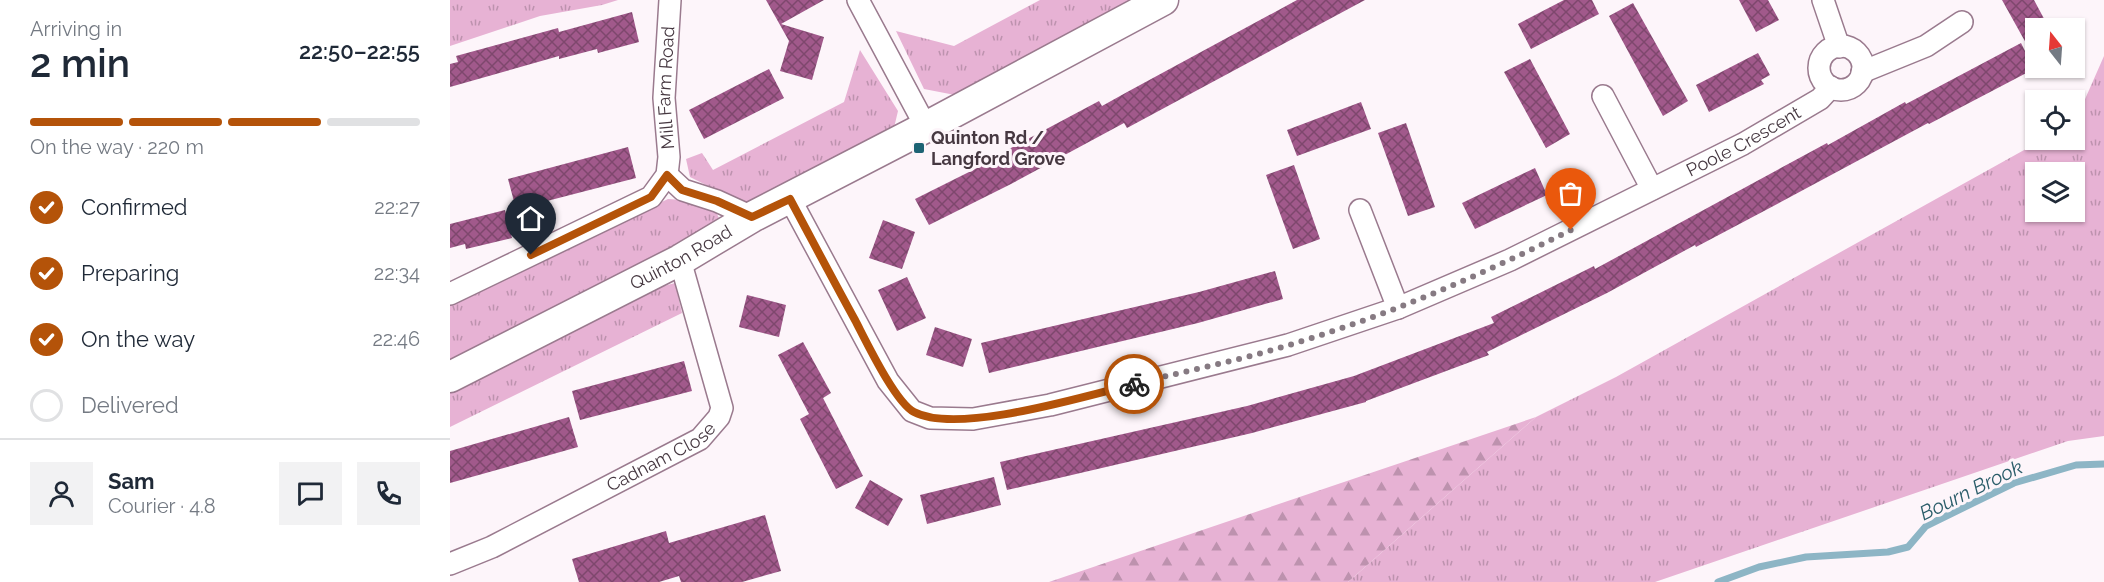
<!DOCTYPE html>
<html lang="en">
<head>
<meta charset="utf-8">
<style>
  :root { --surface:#fff; --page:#f2f2f3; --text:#1f2937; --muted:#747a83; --line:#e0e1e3; --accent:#b45309 }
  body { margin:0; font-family:Raleway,sans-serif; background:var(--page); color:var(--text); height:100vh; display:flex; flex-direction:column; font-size:22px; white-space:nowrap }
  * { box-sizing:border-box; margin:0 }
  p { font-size:20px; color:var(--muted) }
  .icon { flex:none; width:33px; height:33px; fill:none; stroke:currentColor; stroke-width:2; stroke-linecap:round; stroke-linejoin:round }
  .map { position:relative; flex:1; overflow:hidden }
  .panel { display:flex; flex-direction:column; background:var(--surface); width:450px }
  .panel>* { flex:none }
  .needle { width:39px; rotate:343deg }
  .controls { position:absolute; left:1575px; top:18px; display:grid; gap:12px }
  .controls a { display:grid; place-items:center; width:60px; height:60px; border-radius:0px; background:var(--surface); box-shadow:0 2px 4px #0004; font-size:30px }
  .pin { position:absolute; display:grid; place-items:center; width:51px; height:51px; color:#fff; margin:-62px -26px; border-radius:50% 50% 50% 0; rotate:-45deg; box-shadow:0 0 6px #0007 }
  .pin .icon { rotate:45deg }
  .courier { position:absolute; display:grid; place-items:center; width:60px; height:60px; margin:-30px; border:4px solid #b45309; border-radius:50%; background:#fff; color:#222; box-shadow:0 2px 8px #0007 }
  .headline em { font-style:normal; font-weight:600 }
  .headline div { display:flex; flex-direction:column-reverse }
  .headline { display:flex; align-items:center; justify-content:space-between; height:102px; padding:0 30px }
  h1 { font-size:39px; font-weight:600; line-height:45px }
  .bar { display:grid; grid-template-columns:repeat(4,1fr); gap:9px 6px; align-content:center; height:72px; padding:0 30px }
  .bar i { height:8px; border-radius:4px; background:var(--line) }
  .bar .selected { background:var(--accent) }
  .bar p { grid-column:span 4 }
  .line { display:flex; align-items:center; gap:15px; padding:0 30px; border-top:2px solid var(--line) }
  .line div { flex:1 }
  .round { display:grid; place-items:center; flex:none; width:63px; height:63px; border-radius:0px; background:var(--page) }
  ol { padding:0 30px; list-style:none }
  li { display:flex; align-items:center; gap:18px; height:66px }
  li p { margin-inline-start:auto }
  li .icon { padding:6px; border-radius:50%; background:var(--accent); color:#fff; stroke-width:4 }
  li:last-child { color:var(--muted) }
  li i { width:33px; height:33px; border:3px solid var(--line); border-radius:50% }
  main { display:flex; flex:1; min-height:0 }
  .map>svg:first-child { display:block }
  .grass { fill:url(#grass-tufts); fill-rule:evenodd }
  .forest { fill:url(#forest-firs) }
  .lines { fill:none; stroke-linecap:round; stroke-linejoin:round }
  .stream { stroke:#8db5c5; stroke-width:7 }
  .building { fill:url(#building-cross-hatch) }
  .street-casing { stroke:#9a7a8e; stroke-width:24 }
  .secondary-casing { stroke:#9a7a8e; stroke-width:33 }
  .street { stroke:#fff; stroke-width:21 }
  .secondary { stroke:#fff; stroke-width:30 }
  .done { stroke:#867a82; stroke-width:6; stroke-dasharray:0 10.8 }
  .route { stroke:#b45309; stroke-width:8 }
  .poi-dot { fill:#1d6374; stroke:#fdf5fa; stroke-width:2 }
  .labels { text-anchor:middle; stroke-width:6; stroke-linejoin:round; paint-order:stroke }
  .street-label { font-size:18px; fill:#463841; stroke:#fdf5fa }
  .poi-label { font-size:18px; font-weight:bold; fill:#463841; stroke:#fdf5fa; text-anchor:start }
  .water-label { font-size:20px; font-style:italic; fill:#2b5d6a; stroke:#fdf5fa }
</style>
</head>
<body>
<main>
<section class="panel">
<div class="headline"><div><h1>2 min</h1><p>Arriving in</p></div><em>22:50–22:55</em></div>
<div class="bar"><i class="selected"></i><i class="selected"></i><i class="selected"></i><i></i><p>On the way · 220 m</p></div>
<ol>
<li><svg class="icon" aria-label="check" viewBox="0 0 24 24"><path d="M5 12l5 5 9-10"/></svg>Confirmed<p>22:27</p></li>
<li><svg class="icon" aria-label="check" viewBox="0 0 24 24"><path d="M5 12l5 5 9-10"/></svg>Preparing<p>22:34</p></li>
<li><svg class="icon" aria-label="check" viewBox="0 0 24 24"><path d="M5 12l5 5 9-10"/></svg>On the way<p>22:46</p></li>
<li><i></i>Delivered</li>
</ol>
<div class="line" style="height:108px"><a class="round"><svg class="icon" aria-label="person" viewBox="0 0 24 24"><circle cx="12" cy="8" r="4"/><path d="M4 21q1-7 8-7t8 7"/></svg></a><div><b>Sam</b><p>Courier · 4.8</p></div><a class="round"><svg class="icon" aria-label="chat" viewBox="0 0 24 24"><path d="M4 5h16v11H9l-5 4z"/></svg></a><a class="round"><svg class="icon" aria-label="phone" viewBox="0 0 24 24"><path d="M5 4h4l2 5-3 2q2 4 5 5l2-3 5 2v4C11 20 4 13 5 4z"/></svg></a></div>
</section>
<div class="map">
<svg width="1654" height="582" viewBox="0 0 1654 582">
  <defs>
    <pattern id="grass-tufts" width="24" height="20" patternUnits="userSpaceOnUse" patternTransform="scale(1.5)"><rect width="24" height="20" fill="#e7b2d4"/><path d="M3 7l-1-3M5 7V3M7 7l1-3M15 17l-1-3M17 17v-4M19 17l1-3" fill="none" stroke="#bd92ae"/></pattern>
    <pattern id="forest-firs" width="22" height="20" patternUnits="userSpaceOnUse" patternTransform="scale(1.5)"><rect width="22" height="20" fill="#e7b2d4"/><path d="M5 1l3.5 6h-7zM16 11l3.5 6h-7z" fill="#bd92ae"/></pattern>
    <pattern id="building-cross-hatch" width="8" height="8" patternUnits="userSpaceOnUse" patternTransform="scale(1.5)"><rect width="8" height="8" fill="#a1598b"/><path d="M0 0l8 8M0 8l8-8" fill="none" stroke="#7e476d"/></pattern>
  </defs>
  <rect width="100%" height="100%" fill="#fdf5fa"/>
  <path class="grass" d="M0,0H168L152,5L90,16L0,46Z
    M590,0H683L505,95L474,89L446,31L504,46Z
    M410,50L448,111L443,132L301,205L262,188L240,177L236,159L252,153L263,170L394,102Z
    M1654,56V436L1618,441L1205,582H898L1086,417L1166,377L1592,140H1624L1625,122ZM1586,172H1624V212H1586Z
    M218,199L233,200L265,210L272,224L0,362V303Z
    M225,283L232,313L0,427V386L203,289Z"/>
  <path class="forest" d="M1086,417L898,582H599Z"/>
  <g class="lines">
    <path class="stream" d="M1268,582L1309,567L1356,557L1438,552L1458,547L1476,526L1564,483L1626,465L1654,464"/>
  </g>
  <path class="building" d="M316,0H374L331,24L374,37L362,80L330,71L339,41Z
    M847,0H915L677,128L674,123L561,184L479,225L465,199L547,158L546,156L649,101L652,106L679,91Z
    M1114,0H1142L1149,14L1081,49L1068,24Z
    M1289,0H1318L1329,20L1306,32Z
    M1552,0H1584L1599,28H1586V61Z
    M1183,3L1238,101L1213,116L1159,16Z
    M182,12L189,42L148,53L147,49L109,59V56L0,87V64L8,62L6,56L108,28L109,32Z
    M1571,43L1584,69L1479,124L1478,123L1314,211L1246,247L1245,245L1157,293L1037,352L1039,355L916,401V402L802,433L557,490L550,462L797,406L904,376L1044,323L1041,317L1144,266L1145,269L1377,143L1378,145L1455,102L1456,104Z
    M1308,53L1320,75L1311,80L1314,84L1259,112L1246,85Z
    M1080,59L1120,134L1096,148L1054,72Z
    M319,69L334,98L254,139L239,110Z
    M911,102L921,129L847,156L837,130Z
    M956,123L985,207L958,216L928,133Z
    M178,147L186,178L66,209L58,179Z
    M844,165L870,239L843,249L816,175Z
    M1085,168L1097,195L1025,229L1012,203Z
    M55,210L62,238L16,249L15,244L0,248V224Z
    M433,220L465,232L452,269L419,258Z
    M825,271L833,299L748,323L539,373L531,343L749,292Z
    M457,277L476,318L447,331L428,290Z
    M297,295L336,305L329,337L289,327Z
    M485,327L522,339L513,367L476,355Z
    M353,342L381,393L373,398L413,476L386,489L350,419L359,414L328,355Z
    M234,361L242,391L130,420L122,391Z
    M119,417L128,447L0,483V451Z
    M544,477L551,505L477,524L470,495Z
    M420,480L453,499L438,526L405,508Z
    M315,515L331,571L292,582H231L229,576L209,582H129L122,559L216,531L219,543Z"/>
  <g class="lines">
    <defs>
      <g id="street">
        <path d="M408,0L476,127"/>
        <path d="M1373,0L1389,47"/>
        <circle cx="1391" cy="68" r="22"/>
        <path d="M1412,72L1476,46L1512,22"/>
        <path d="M1153,96L1202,189"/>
        <path d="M217,175L233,190L267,201L302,217"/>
        <path id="s1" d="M340,199L438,381L462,411L480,418L523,419L600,405L838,345L948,308L1060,260L1293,144L1370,99L1381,87"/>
        <path d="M910,210L948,308"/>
        <path id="s2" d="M0,294L201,197L217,175L219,157L214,98L220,0"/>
        <path id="s3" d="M0,564L42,547L250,439L269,417L272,408L230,260"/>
      </g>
      <g id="secondary">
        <path id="s4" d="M0,377L230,260L302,217L476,127L713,0"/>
      </g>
    </defs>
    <use href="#street" class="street-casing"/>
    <use href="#secondary" class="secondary-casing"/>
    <use href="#street" class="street"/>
    <use href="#secondary" class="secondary"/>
  </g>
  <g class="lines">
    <path class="done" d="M684,384C735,371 788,361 839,345C936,316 1030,276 1121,230"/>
    <path class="route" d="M81,255L201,197L217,175L232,190L267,201L302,217L340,199C362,240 383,280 405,320C416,341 445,402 464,412C508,435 635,396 684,384"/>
  </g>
  <rect class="poi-dot" x="463" y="142" width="12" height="12" rx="3"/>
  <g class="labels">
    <g class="street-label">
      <text dy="6" stroke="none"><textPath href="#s2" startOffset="338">Mill Farm Road</textPath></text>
      <text dy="6" stroke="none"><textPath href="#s1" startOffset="1131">Poole Crescent</textPath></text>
      <text dy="6" stroke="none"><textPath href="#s4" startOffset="260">Quinton Road</textPath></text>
      <text dy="6" stroke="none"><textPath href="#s3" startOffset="237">Cadnam Close</textPath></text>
    </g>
    <g class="poi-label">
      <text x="481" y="144">Quinton Rd /<tspan x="481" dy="21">Langford Grove</tspan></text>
    </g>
    <g class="water-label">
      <text transform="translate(1521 490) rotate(-26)" y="7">Bourn Brook</text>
    </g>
  </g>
</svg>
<div class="controls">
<a><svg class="needle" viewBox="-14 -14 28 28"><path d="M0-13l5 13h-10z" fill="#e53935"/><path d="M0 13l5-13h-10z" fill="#747a83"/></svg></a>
<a><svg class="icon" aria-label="locate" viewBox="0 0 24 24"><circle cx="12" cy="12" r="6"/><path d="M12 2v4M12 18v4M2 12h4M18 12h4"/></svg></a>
<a><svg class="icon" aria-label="layers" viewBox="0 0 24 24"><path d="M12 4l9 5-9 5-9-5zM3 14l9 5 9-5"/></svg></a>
</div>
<div class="pin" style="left:1121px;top:230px;background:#ea580c"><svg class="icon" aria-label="bag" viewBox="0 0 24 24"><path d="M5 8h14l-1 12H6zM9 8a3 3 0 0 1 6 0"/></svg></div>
<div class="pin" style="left:81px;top:255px;background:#1f2937"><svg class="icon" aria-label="home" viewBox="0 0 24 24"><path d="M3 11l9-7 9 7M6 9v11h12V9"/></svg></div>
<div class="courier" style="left:684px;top:384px"><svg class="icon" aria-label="bike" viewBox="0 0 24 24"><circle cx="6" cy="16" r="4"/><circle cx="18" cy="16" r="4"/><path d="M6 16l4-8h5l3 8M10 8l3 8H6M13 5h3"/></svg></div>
</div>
</main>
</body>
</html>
